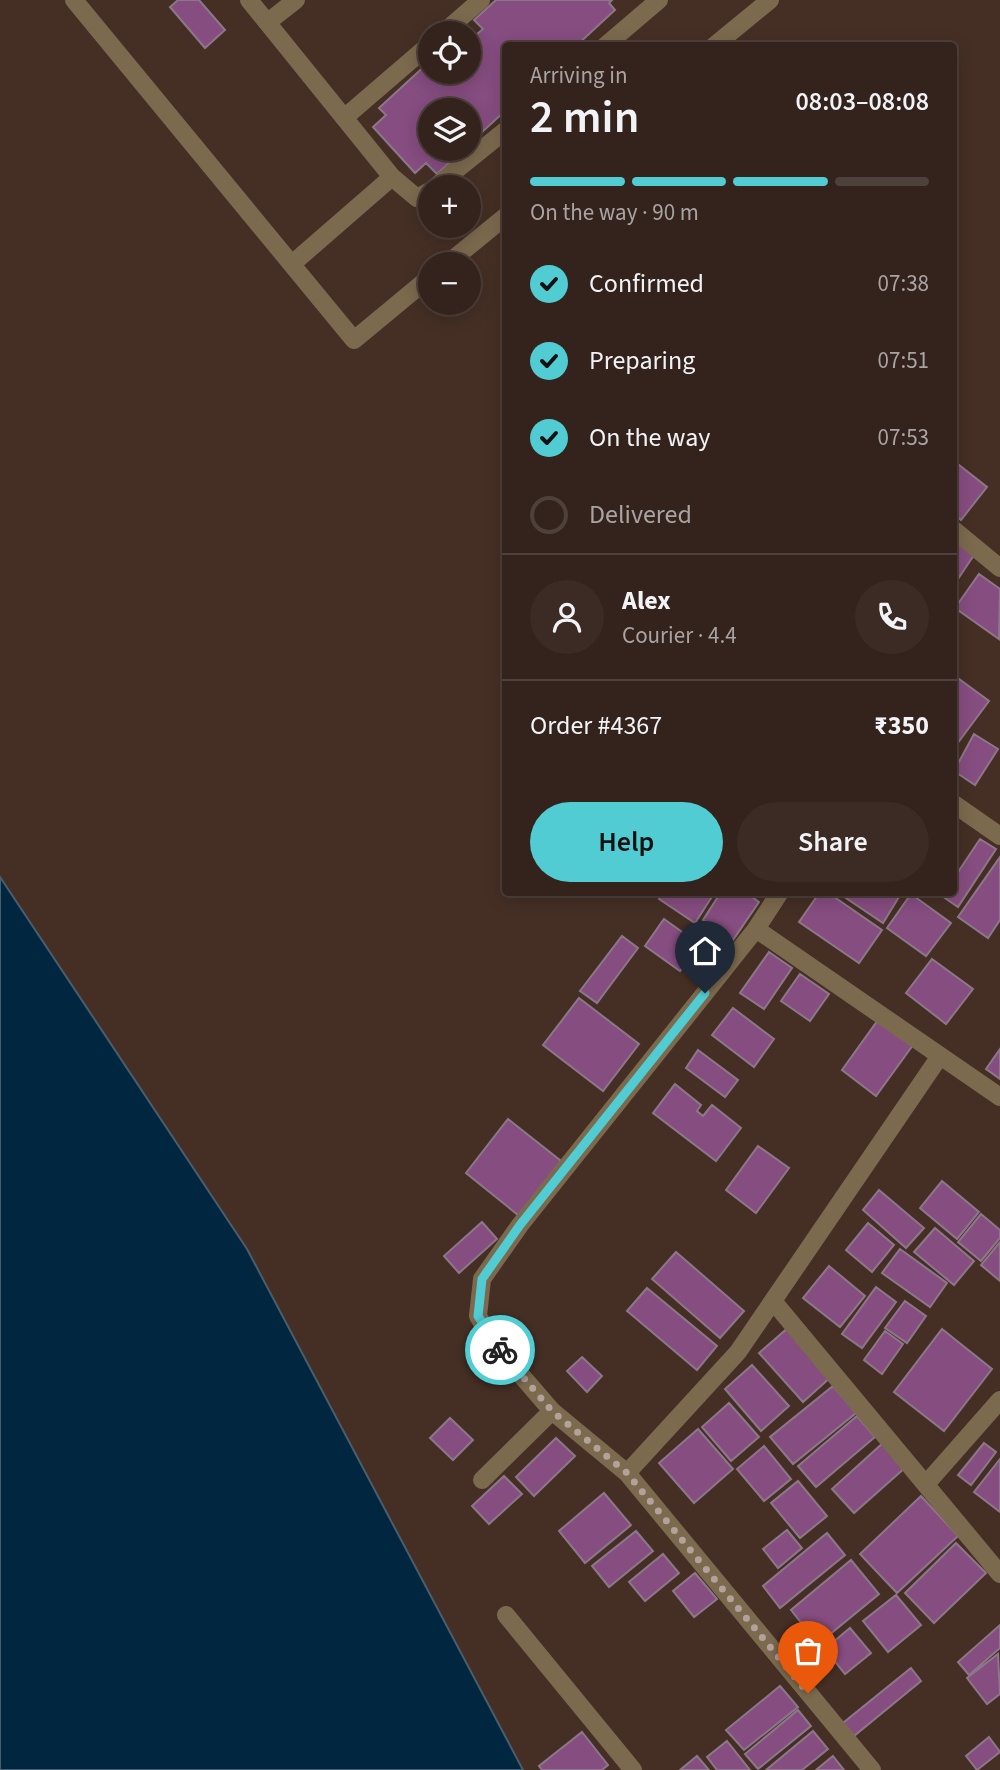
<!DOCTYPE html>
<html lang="en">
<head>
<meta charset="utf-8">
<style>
  :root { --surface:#34231c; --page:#3c2b25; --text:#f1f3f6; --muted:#a9a4a3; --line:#4e403b; --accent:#51ccd3 }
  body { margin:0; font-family:"Source Sans 3",sans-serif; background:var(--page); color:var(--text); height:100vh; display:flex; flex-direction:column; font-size:26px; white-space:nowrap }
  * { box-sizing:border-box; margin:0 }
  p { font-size:23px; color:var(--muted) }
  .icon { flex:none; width:38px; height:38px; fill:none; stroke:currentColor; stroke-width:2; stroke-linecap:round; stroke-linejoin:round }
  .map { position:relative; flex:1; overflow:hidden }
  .drawer { position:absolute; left:502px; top:42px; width:455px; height:854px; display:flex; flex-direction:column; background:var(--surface); border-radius:7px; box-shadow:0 4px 18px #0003,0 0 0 2px var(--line) }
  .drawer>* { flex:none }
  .tools { position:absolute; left:418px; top:21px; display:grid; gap:14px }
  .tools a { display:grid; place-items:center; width:63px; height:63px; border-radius:50%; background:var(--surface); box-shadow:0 4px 18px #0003,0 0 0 2px var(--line); font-size:35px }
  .pin { position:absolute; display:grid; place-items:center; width:60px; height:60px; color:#fff; margin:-72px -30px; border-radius:50% 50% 50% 0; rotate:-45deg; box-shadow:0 0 7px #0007 }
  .pin .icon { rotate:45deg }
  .courier { position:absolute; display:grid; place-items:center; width:70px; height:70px; margin:-35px; border:5px solid #51ccd3; border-radius:50%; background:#fff; color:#222; box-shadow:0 2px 9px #0007 }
  .summary em { font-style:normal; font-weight:600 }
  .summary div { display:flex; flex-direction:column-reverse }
  .summary { display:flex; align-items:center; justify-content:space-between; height:119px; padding:0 28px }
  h1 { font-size:46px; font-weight:600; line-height:52px }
  .bar { display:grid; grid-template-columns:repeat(4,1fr); gap:10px 7px; align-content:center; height:84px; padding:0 28px }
  .bar i { height:9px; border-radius:5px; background:var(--line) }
  .bar .current { background:var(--accent) }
  .bar p { grid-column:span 4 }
  .line { display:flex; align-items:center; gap:18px; padding:0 28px; border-top:2px solid var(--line) }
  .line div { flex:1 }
  .round { display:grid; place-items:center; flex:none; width:74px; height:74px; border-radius:37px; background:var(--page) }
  ol { padding:0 28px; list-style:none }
  li { display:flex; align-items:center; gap:21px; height:77px }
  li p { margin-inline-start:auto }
  li .icon { padding:7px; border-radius:50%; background:var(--accent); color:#111; stroke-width:4 }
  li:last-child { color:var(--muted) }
  li i { width:38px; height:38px; border:4px solid var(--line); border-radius:50% }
  .button { display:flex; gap:14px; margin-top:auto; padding:14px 28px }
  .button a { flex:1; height:80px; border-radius:42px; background:var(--accent); color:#111; font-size:28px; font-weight:600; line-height:80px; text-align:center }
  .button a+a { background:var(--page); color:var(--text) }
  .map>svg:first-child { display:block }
  .water { fill:#01263f; stroke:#485e6d; stroke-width:2 }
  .building { fill:#864d80; stroke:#8c7789; stroke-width:2 }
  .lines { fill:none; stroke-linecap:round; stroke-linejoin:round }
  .minor { stroke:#7c6a4e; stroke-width:18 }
  .done { stroke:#b3a19a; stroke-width:7; stroke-dasharray:0 12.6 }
  .route { stroke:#51ccd3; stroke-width:9 }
</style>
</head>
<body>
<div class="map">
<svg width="1000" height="1770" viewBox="0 0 1000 1770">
  <rect width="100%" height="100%" fill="#452f25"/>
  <path class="water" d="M0,877L247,1249L523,1770H0Z"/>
  <path class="building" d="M178,0H199L225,30L205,48L170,7Z
    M496,0H612L609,3L615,10L576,46H506V110L469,144V110H430V149H464L437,174L426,163L415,173L373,127L386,115L379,108L430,61V72H469V41L483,29L474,20Z
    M954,461L987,487L961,520L954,514Z
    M954,541L974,555L954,585Z
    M979,574L1000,589L999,639L955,608Z
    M955,676L989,701L954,748V677Z
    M974,734L998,749L975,785L954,771Z
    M980,839L996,849L958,907L942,896L944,892H954V878Z
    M1000,857V920L988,938L958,917Z
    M663,892H715L695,923L659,899Z
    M721,892H745L759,902L733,940L703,920Z
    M820,892H827L882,930L859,963L799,922Z
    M837,892H902L883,923Z
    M911,894L951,923L926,956L887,928Z
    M664,919L699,944L680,971L645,946Z
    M622,936L638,948L597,1003L580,991Z
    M769,952L792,968L764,1009L740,993Z
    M932,959L973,989L946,1024L906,993Z
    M800,974L829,994L810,1021L781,1001Z
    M579,998L639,1044L603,1091L543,1045Z
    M733,1008L774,1039L754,1067L712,1035Z
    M878,1020L913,1045L876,1096L842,1070Z
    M1000,1049V1079L986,1069Z
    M698,1050L738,1080L725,1097L686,1068Z
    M675,1084L701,1105L697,1111L703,1116L712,1105L741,1128L716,1161L653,1113Z
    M508,1119L561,1161L518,1215L466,1173Z
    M758,1146L789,1168L756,1213L726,1190Z
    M942,1181L979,1212L957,1239L920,1208Z
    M879,1190L924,1228L906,1248L863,1210Z
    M981,1214L1000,1230V1238L981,1261L958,1242Z
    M482,1222L497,1239L459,1273L444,1256Z
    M868,1223L894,1245L872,1272L846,1250Z
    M935,1228L974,1261L954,1285L914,1252Z
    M1000,1242V1281L981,1265Z
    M900,1249L947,1283L930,1307L882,1273Z
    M676,1252L744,1311L720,1338L652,1279Z
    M829,1266L865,1296L840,1327L803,1298Z
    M876,1287L896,1302L862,1348L842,1334Z
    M647,1288L717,1346L697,1370L627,1311Z
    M905,1301L926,1316L907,1343L885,1328Z
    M789,1327L832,1376L803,1402L759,1353Z
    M942,1329L992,1369L944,1431L894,1392Z
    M885,1331L903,1344L882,1374L864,1360Z
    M582,1357L602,1376L587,1392L567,1371Z
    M752,1365L789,1406L761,1431L725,1389Z
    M833,1386L856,1413L793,1464L770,1437Z
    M729,1403L759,1437L731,1461L702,1427Z
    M857,1416L875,1437L816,1487L798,1466Z
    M450,1418L473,1440L453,1460L430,1438Z
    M698,1429L733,1469L694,1503L659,1463Z
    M556,1438L575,1456L534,1496L516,1477Z
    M884,1442L906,1467L854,1513L832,1489Z
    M984,1443L996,1452L971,1485L958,1475Z
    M764,1446L791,1479L764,1501L737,1469Z
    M1000,1459V1512L974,1492Z
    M504,1476L522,1494L489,1524L472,1506Z
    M798,1481L827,1516L800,1538L771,1503Z
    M604,1493L631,1525L585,1563L559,1531Z
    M921,1496L958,1536L897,1593L860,1554Z
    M787,1530L802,1548L778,1568L763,1549Z
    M636,1531L653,1551L609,1587L592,1566Z
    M827,1533L845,1555L780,1608L763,1586Z
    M956,1543L986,1573L934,1623L905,1593Z
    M663,1554L679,1573L645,1601L629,1582Z
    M851,1560L879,1594L818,1644L791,1610Z
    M695,1573L717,1599L694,1617L673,1591Z
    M896,1595L921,1625L888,1652L863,1621Z
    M1000,1625V1648L969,1675L958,1662Z
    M850,1628L871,1653L845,1674L825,1649Z
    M998,1654L1000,1694L987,1704L967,1678Z
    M911,1668L921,1681L854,1736L843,1723Z
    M780,1686L798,1707L744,1750L726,1730Z
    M798,1710L811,1726L758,1769L745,1754Z
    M813,1731L828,1749L802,1770H766Z
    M582,1732L608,1765L602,1770H542L539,1766Z
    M989,1737L1000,1752L977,1770L966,1756Z
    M727,1741L750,1770H717L707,1757Z
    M697,1756L709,1770H680Z
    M833,1756L844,1770H816Z"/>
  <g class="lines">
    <path class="minor" d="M74,0L354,340L430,277
      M249,0L392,177L292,264
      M268,22L296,0
      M443,33L481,0
      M605,46L659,0
      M714,46L770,0
      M344,118L430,44
      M392,177L417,198L430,191
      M435,187L506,130
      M447,264L506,216
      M954,530L1000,568
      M954,804L1000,836
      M780,892L756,929L520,1225L482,1279L478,1316L495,1345L552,1411L627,1473L872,1770
      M756,929L1000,1097
      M773,1301L1000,1574
      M627,1473L738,1352L940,1056
      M482,1480L552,1411
      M927,1483L1000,1400
      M506,1615L633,1770"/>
  </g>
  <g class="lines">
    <path class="done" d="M500,1350L552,1411L627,1473L808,1693"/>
    <path class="route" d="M500,1350L478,1316L482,1279L520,1225L705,993"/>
  </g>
</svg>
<div class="tools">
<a><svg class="icon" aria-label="locate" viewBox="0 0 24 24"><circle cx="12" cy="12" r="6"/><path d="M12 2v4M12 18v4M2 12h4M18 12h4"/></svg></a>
<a><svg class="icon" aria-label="layers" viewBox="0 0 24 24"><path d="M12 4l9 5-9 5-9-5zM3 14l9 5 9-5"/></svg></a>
<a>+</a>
<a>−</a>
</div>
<div class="pin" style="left:808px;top:1693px;background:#ea580c"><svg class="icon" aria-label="bag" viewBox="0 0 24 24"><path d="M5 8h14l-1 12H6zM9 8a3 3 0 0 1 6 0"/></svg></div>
<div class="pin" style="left:705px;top:993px;background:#1f2937"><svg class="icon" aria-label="home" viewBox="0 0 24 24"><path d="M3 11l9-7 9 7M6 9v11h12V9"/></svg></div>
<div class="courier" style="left:500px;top:1350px"><svg class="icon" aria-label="bike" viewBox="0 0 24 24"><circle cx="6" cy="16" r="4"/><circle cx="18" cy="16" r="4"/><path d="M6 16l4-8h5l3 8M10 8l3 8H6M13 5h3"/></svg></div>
<section class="drawer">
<div class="summary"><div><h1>2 min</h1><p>Arriving in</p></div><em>08:03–08:08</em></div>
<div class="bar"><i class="current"></i><i class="current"></i><i class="current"></i><i></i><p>On the way · 90 m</p></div>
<ol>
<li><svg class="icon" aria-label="check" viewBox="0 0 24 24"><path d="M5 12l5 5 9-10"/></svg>Confirmed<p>07:38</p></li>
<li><svg class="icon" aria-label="check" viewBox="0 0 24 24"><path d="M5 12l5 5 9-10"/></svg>Preparing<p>07:51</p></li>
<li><svg class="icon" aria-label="check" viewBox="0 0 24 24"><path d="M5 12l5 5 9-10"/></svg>On the way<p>07:53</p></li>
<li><i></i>Delivered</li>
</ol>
<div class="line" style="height:126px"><a class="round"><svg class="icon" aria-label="person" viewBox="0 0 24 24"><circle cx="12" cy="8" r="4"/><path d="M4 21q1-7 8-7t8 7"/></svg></a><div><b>Alex</b><p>Courier · 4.4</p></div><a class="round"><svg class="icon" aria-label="phone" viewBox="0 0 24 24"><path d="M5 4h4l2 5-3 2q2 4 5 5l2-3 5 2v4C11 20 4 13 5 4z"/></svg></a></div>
<div class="line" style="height:91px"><div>Order #4367</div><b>₹350</b></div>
<div class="button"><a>Help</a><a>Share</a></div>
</section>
</div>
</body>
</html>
